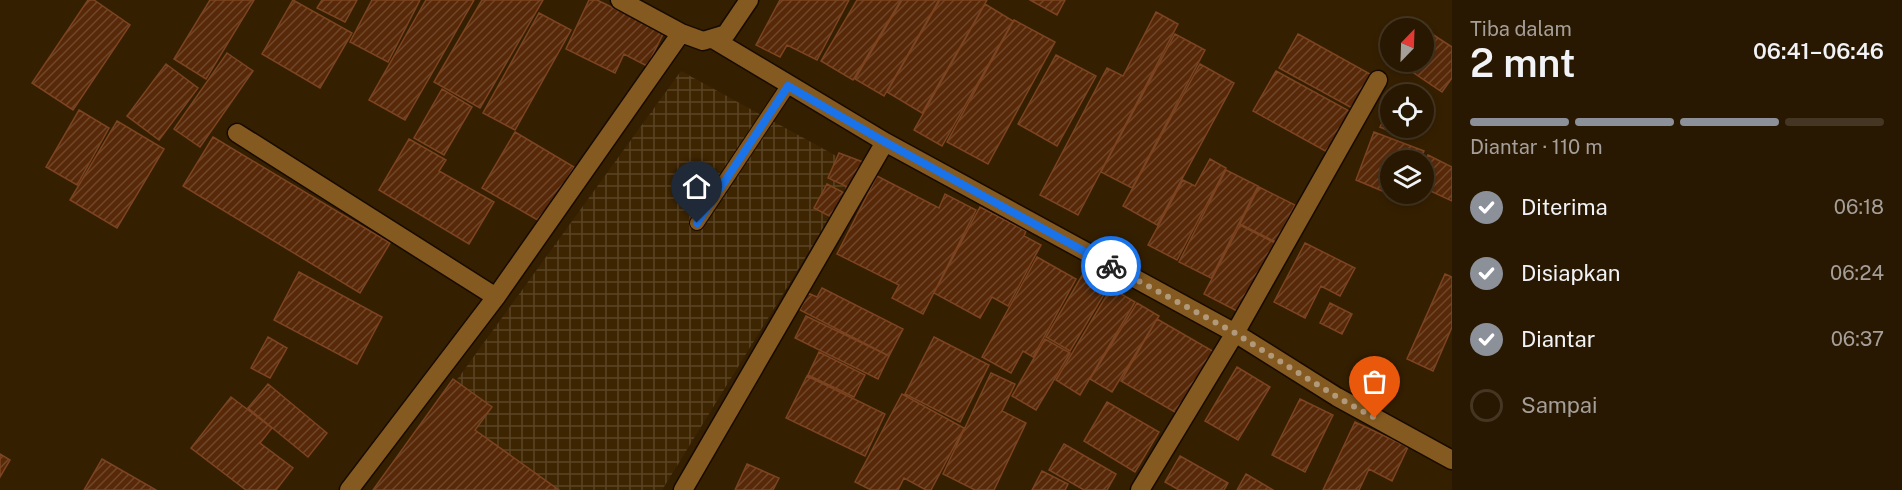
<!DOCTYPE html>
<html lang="id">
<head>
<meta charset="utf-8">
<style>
  :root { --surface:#281701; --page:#30200b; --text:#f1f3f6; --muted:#a59f99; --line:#443623; --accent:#8c9099 }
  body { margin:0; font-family:"Public Sans",sans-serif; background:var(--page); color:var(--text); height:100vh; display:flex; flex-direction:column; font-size:22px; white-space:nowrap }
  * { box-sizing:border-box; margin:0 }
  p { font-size:20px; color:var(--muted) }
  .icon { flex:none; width:33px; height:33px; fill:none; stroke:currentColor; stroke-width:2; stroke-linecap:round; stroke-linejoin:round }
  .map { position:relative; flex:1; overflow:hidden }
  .side { display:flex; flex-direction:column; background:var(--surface); width:450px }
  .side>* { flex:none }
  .needle { width:39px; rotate:23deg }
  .fabs { position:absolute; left:1380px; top:18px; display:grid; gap:12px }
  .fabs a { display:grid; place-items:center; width:54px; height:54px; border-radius:50%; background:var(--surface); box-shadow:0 3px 9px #0003,0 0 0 2px var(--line); font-size:30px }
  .pin { position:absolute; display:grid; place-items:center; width:51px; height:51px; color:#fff; margin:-62px -26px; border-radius:50% 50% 50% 0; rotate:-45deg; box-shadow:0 0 6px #0007 }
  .pin .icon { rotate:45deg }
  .courier { position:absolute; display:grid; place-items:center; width:60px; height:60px; margin:-30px; border:4px solid #1a73e8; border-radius:50%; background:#fff; color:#222; box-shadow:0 2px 8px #0007 }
  .head em { font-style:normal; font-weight:600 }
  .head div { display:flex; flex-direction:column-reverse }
  .head { display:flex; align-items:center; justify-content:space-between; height:102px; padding:0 18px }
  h1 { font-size:39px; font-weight:600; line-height:45px }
  .bar { display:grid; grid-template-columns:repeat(4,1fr); gap:9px 6px; align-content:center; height:72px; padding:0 18px }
  .bar i { height:8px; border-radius:4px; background:var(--line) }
  .bar .active { background:var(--accent) }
  .bar p { grid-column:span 4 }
  ol { padding:0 18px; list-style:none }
  li { display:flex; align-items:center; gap:18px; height:66px }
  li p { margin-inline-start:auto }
  li .icon { padding:6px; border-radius:50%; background:var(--accent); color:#fff; stroke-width:4 }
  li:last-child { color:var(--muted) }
  li i { width:33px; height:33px; border:3px solid var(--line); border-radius:50% }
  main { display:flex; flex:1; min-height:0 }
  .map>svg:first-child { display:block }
  .industrial { fill:url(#industrial-grid) }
  .building { fill:url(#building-hatch); stroke:#7d4421; stroke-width:1.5 }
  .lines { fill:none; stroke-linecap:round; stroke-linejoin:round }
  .lane-casing { stroke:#170a00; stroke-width:16 }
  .street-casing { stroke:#170a00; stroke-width:21 }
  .lane { stroke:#855a21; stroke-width:14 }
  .street { stroke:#855a21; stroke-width:18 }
  .done { stroke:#b1997c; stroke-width:6; stroke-dasharray:0 10.8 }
  .route { stroke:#1a73e8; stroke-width:8 }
</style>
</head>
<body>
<main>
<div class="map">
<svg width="1452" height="490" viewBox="0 0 1452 490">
  <defs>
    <pattern id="industrial-grid" width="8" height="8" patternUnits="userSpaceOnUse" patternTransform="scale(1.5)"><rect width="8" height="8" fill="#3e2502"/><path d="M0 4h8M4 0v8" fill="none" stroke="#5a4425"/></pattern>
    <pattern id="building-hatch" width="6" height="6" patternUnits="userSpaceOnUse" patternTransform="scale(1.5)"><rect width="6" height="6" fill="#572909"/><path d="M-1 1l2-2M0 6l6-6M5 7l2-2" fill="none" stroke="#70472b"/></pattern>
  </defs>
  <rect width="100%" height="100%" fill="#351f01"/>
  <path class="industrial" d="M681,71L860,169L662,490H377Z"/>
  <path class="building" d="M88,0H94L130,25L73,110L32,83Z
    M210,0H254L206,79L174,59Z
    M293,0L352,33L320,88L262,54Z
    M322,0H357L345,22L317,8Z
    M372,0H420L388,62L350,42Z
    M426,0H474L405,120L369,100Z
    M482,0H543L480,108L434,82Z
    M589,0H597L664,32L647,66L624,54L615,73L566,49Z
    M780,0H849L817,60L787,45L780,57L756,45Z
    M857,0H901L853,80L821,61Z
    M902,0H939L884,96L855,79Z
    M940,0H987L922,113L887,92Z
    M1030,0H1065L1057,15Z
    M985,4L1013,21L942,146L914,130Z
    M1156,12L1178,24L1078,215L1040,195L1107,68L1123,76Z
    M539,13L571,30L515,130L483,113Z
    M1014,20L1055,42L988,164L947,142Z
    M1175,34L1205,50L1132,188L1101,172Z
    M1298,34L1370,74L1352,108L1279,68Z
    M1432,34L1452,47V78L1442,92L1408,69L1413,62H1424V47Z
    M227,53L253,71L200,147L174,129Z
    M1056,55L1096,76L1057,146L1018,124Z
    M166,64L198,88L159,140L127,116Z
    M1200,64L1234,83L1157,225L1123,206Z
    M1276,71L1351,112L1329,153L1253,111Z
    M442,89L472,107L444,155L414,138Z
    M79,110L109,128L77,185L46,167Z
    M1388,111L1390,112V128H1413L1408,139L1380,127Z
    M117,121L164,149L117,228L70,200Z
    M515,132L574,167L541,222L482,188Z
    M1374,132L1424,151L1420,160H1390V194H1407L1404,200L1356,180Z
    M213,137L390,243L360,293L183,186Z
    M409,139L446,160L439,171L494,202L469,244L379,190Z
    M839,153L863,162L852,189L828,178Z
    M1428,155L1452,167V201L1424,188V163Z
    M1210,159L1226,168L1177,260L1148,245L1183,180L1195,186Z
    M1226,170L1258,186L1211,278L1179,262Z
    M877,176L939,208L945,194L976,210L923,314L892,298L899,285L837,254Z
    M827,184L848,195L835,219L814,208Z
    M1259,187L1295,205L1276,242L1240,224Z
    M980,207L1026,231L1024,236L1041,245L1008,306L992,297L980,318L934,293Z
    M1240,225L1275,243L1239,312L1204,294Z
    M1305,243L1355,268L1340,296L1321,286L1305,318L1274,302Z
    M1037,257L1076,279L1033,357L1023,351L1011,373L982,357Z
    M1090,262L1115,276L1070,351L1046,337Z
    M299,272L382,317L357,364L274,320Z
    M1445,274L1452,277V327L1433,371L1407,359Z
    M822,288L903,329L889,356L800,310L808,293L817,297Z
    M1111,288L1135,302L1080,395L1056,380Z
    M1137,303L1159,316L1112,392L1090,379Z
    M1330,303L1352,314L1342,334L1320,323Z
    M806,316L889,356L878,379L795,338Z
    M1157,319L1216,353L1180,415L1121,381Z
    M268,337L287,348L270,378L251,368Z
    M934,337L989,365L960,422L905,394Z
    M1045,339L1070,353L1036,410L1012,396Z
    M819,352L865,375L854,397L808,375Z
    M1237,367L1270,387L1238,440L1205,421Z
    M991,373L1015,384L1002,411L1026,423L994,490H975L943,474Z
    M807,376L885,414L865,456L786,418Z
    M453,379L492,407L475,430L559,490H373Z
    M268,384L327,433L308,457L248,408Z
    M902,394L964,428L931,490H926L904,478L898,490H871L855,482Z
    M231,397L272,428L260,443L293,468L276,490H246L191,448Z
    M1300,399L1333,415L1305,472L1272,455Z
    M1107,402L1159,432L1135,472L1084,441Z
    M1355,422L1408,447L1392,481L1369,469L1359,490H1323Z
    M1064,444L1116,474L1107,490H1084L1049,470Z
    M0,454L10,460L0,477Z
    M1180,456L1228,483L1224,490H1179L1165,482Z
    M102,459L156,490H84Z
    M747,464L779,478L773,490H735Z
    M1042,471L1068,484L1065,490H1032Z
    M1246,474L1273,490H1237Z"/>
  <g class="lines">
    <defs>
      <path id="lane" d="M697,223L788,86"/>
      <path id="street" d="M620,0L681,33L703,41L726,34L749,0
        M713,39L885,142L1235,333L1337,397L1452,460
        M237,133L496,297
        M349,490L496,297L681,33
        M683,490L885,142
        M1140,490L1235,333L1378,80"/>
    </defs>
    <use href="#lane" class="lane-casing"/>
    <use href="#street" class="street-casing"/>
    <use href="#lane" class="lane"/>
    <use href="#street" class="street"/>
  </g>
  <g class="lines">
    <path class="done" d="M1111,266L1235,333L1337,397L1375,418"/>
    <path class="route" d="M697,223L788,86L885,142L1111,266"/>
  </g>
</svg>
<div class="fabs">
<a><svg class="needle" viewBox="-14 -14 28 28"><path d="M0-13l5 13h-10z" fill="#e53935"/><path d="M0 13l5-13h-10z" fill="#a59f99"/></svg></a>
<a><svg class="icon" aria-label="locate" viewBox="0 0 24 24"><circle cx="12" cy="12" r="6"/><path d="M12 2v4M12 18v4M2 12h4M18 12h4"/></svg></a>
<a><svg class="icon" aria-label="layers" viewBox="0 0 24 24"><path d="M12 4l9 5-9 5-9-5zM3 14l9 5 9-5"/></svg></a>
</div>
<div class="pin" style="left:1375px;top:418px;background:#ea580c"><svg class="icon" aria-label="bag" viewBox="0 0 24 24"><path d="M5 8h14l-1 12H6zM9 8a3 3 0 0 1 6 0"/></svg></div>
<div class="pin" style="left:697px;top:223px;background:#1f2937"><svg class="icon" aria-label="home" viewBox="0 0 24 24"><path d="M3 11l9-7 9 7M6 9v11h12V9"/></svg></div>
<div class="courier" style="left:1111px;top:266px"><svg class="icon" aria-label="bike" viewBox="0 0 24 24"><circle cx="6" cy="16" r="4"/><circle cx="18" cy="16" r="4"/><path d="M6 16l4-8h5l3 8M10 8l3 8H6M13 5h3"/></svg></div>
</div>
<section class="side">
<div class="head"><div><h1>2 mnt</h1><p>Tiba dalam</p></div><em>06:41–06:46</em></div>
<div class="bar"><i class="active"></i><i class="active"></i><i class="active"></i><i></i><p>Diantar · 110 m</p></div>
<ol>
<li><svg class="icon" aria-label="check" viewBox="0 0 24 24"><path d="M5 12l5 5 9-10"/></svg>Diterima<p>06:18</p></li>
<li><svg class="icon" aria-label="check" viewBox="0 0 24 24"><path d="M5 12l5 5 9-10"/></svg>Disiapkan<p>06:24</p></li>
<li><svg class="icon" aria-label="check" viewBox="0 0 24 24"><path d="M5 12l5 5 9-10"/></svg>Diantar<p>06:37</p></li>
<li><i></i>Sampai</li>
</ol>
</section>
</main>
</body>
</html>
